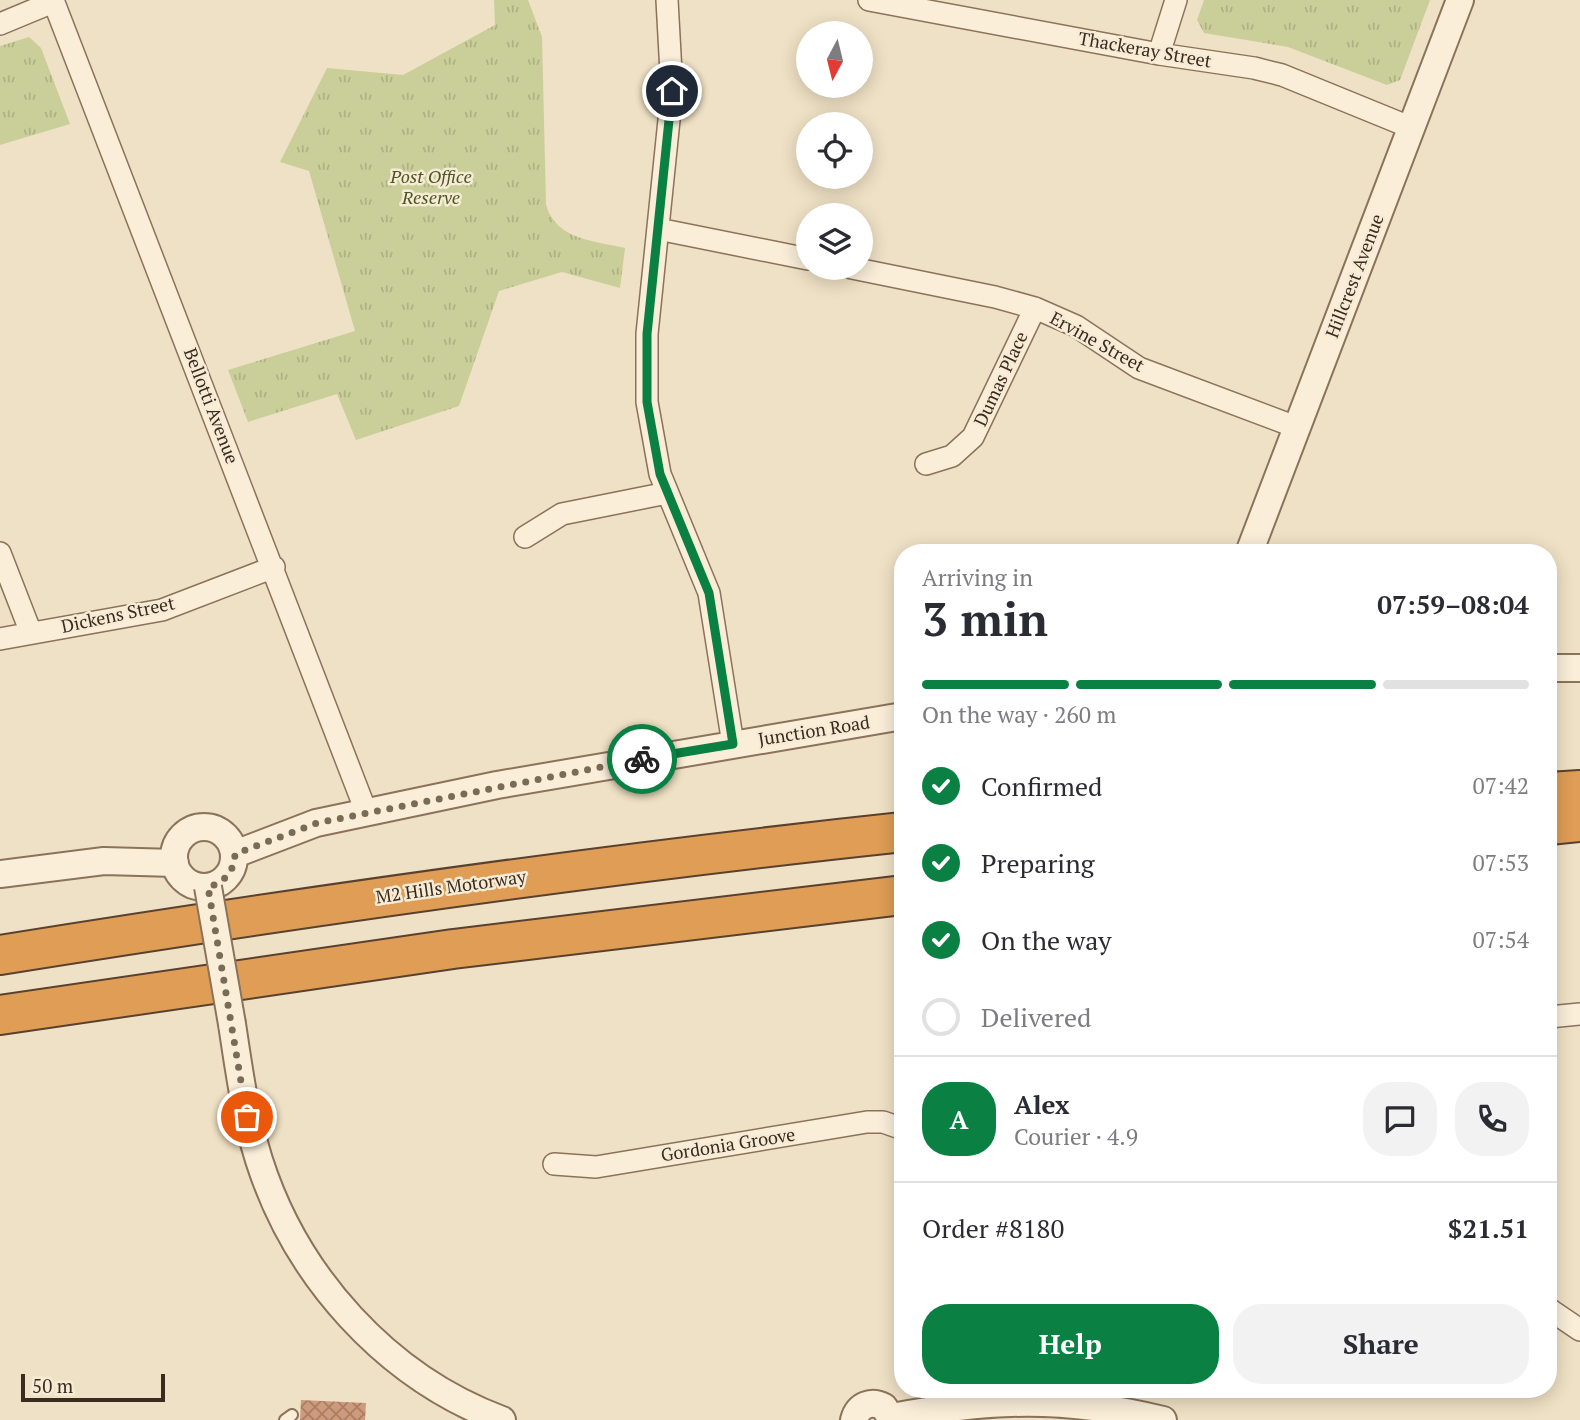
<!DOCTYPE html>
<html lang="en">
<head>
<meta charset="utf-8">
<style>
  :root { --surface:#fff; --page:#f2f2f3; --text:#2b2b33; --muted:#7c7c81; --line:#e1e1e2; --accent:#0b8043 }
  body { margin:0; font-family:"PT Serif",serif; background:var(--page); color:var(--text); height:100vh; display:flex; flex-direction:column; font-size:26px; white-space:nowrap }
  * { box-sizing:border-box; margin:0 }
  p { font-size:23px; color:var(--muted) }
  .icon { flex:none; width:38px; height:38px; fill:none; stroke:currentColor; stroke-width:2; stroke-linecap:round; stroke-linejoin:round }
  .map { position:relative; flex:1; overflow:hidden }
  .panel { position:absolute; left:894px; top:544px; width:663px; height:854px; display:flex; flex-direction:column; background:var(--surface); border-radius:28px; box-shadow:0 4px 18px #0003 }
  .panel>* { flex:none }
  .needle { width:46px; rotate:187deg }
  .controls { position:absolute; left:796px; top:21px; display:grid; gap:14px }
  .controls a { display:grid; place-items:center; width:77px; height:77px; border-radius:50%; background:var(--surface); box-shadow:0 4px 18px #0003; font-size:35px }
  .scale { position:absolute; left:21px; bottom:18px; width:144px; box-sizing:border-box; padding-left:7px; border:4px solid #3b2b1f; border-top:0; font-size:19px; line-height:24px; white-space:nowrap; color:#3b2b1f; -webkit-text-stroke:5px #f6ebd5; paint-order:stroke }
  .pin { position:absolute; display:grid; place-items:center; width:60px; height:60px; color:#fff; margin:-30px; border:4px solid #fff; border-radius:50%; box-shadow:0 2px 7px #0007 }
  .courier { position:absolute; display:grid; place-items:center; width:70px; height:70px; margin:-35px; border:5px solid #0b8043; border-radius:50%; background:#fff; color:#222; box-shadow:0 2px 9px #0007 }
  .head em { font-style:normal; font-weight:700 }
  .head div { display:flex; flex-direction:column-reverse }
  .head { display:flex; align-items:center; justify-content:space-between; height:119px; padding:0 28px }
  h1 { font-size:46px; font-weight:700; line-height:52px }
  .bar { display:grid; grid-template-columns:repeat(4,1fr); gap:10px 7px; align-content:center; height:84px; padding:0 28px }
  .bar i { height:9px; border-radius:5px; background:var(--line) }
  .bar .current { background:var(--accent) }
  .bar p { grid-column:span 4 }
  .line { display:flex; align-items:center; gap:18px; padding:0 28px; border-top:2px solid var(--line) }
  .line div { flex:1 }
  .round { display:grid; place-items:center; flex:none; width:74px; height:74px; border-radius:28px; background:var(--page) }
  ol { padding:0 28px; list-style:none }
  li { display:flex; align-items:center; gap:21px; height:77px }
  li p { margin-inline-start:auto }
  li .icon { padding:7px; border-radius:50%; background:var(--accent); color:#fff; stroke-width:4 }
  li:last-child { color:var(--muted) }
  li i { width:38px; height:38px; border:4px solid var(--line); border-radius:50% }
  .primary-button { display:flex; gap:14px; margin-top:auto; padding:14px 28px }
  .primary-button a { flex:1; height:80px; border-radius:28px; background:var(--accent); color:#fff; font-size:28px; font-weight:700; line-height:80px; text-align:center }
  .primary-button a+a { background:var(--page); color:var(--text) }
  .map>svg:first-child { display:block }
  .park { fill:url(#park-tufts) }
  .building { fill:url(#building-cross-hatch) }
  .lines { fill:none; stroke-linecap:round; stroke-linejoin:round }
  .service-casing { stroke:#8b725b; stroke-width:14 }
  .minor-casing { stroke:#8b725b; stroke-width:24 }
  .tertiary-casing { stroke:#8b725b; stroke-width:30 }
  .motorway-casing { stroke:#59412f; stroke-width:42 }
  .service { stroke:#faeed9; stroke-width:10 }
  .minor { stroke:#faeed9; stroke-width:21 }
  .tertiary { stroke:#faeed9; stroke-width:26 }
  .motorway { stroke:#df9d55; stroke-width:38 }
  .tertiary-bridge-casing { stroke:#8b725b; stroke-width:30; stroke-linecap:butt }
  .tertiary-bridge { stroke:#faeed9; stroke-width:26 }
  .done { stroke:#7a6b59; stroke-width:7; stroke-dasharray:0 12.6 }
  .route { stroke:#0b8043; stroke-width:9 }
  .labels { text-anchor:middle; stroke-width:5; stroke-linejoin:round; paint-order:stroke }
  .street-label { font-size:18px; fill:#3b2b1f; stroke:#f6ebd5 }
  .park-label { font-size:18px; font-style:italic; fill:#4d5725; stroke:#f6ebd5 }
</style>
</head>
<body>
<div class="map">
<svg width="1580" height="1420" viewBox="0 0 1580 1420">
  <defs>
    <pattern id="park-tufts" width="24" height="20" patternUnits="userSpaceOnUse" patternTransform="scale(1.75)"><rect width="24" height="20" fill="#cace99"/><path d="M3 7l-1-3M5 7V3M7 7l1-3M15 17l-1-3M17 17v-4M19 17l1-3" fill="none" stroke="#aeb183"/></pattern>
    <pattern id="building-cross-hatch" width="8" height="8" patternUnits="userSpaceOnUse" patternTransform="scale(1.75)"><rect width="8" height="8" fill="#ce9a7b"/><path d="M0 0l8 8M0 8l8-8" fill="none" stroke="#a87e64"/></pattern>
  </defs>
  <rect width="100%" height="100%" fill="#efe1c5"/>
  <path class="park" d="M494,0H528L542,37L546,205C556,240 595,241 625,248L620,288L562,272L499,291L459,406L356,440L337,394L248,422L228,370L355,331L309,171L280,162L327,68L403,75L495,25Z
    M1204,0H1430L1400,80L1387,85L1288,47L1204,33L1197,20Z
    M29,37L41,48L70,124L0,145V46Z"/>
  <path class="building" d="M301,1400L366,1403L365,1420H300Z"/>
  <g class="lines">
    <defs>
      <path id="service" d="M285,1420L292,1415"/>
      <path id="minor" d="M53,0L367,814
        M667,0L672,91L647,334V402L660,474L709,593L733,744
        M869,0L1159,54L1254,68L1282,75L1412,128
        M0,24L53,2
        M1159,54L1176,0
        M658,229L808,259
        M852,268L995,297L1035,308L1076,326L1139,368L1296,427
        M926,464L952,456L973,437L1035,308
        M525,537L562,514L667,493
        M0,553L31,633
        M0,639L162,610L274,567
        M1549,1017L1580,1014
        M554,1164L596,1167L867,1122H883L903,1129
        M1549,1309L1580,1330"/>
      <path id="tertiary" d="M1249,553L1460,0
        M1549,668H1580
        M174 857a30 30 0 1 1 60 0a30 30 0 1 1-60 0Z
        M235,854L316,823L497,785L903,716
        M0,874L104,861L175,863
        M232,1024C239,1070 245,1115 259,1160C296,1276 386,1377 502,1420
        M892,1417C990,1399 1065,1396 1163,1420
        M854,1420C858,1405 871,1400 884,1407L892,1420"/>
      <path id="motorway" d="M1549,792L1580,790
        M1549,825L1580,822
        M0,955C300,907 601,864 903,832
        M0,1015L453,949L903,895"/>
    </defs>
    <use href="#service" class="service-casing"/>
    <use href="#minor" class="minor-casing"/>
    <use href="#tertiary" class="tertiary-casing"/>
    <use href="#motorway" class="motorway-casing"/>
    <use href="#service" class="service"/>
    <use href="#minor" class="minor"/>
    <use href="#tertiary" class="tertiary"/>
    <use href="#motorway" class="motorway"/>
    <defs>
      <path id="tertiary-bridge" d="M208,887L232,1024"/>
    </defs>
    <use href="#tertiary-bridge" class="tertiary-bridge-casing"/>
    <use href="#tertiary-bridge" class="tertiary-bridge"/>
  </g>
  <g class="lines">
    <path class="done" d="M247,1117L208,887C225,882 234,872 235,854L317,823L642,759"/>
    <path class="route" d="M642,759L733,744L709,593L660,474L647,402V334L672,91"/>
  </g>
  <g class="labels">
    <g class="street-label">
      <text transform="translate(1145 50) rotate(10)" y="6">Thackeray Street</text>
      <text transform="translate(1355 276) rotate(-69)" y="6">Hillcrest Avenue</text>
      <text transform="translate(1097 342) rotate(29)" y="6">Ervine Street</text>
      <text transform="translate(1001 379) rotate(-65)" y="6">Dumas Place</text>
      <text transform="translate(211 406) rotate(69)" y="6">Bellotti Avenue</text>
      <text transform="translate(118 615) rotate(-12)" y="6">Dickens Street</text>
      <text transform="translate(814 731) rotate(-9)" y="6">Junction Road</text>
      <text transform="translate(451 887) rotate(-8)" y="6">M2 Hills Motorway</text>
      <text transform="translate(728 1145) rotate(-9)" y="6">Gordonia Groove</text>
    </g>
    <g class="park-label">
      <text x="431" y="183">Post Office<tspan x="431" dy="21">Reserve</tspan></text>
    </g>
  </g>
</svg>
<div class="controls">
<a><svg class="needle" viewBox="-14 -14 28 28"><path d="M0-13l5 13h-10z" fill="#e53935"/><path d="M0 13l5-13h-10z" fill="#7c7c81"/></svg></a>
<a><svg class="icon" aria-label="locate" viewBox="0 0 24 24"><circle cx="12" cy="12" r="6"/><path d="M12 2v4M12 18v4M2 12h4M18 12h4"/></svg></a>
<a><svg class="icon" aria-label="layers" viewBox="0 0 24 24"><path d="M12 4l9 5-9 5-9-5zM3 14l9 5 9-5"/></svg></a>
</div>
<div class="scale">50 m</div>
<div class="pin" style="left:247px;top:1117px;background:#ea580c"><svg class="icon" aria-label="bag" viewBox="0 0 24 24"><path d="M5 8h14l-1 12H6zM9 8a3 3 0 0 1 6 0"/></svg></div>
<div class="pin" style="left:672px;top:91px;background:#1f2937"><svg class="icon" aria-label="home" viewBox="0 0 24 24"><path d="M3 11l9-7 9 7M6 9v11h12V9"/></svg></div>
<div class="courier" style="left:642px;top:759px"><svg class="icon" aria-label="bike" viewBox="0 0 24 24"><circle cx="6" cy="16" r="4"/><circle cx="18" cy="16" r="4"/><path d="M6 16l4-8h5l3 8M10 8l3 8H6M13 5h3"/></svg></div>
<section class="panel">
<div class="head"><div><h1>3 min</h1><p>Arriving in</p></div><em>07:59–08:04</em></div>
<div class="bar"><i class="current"></i><i class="current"></i><i class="current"></i><i></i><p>On the way · 260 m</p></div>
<ol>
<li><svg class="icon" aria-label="check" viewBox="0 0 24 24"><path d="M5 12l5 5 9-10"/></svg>Confirmed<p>07:42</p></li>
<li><svg class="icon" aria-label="check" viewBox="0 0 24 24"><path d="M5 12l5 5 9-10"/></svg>Preparing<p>07:53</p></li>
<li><svg class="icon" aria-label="check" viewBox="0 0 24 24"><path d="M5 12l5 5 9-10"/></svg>On the way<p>07:54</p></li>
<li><i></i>Delivered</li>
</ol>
<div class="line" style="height:126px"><b class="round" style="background:var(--accent);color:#fff">A</b><div><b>Alex</b><p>Courier · 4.9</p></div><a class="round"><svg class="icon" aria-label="chat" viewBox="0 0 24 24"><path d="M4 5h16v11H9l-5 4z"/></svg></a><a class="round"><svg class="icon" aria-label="phone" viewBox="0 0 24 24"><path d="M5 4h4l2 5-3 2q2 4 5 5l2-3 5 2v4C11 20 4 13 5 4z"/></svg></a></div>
<div class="line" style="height:91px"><div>Order #8180</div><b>$21.51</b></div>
<div class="primary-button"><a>Help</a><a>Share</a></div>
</section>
</div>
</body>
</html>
